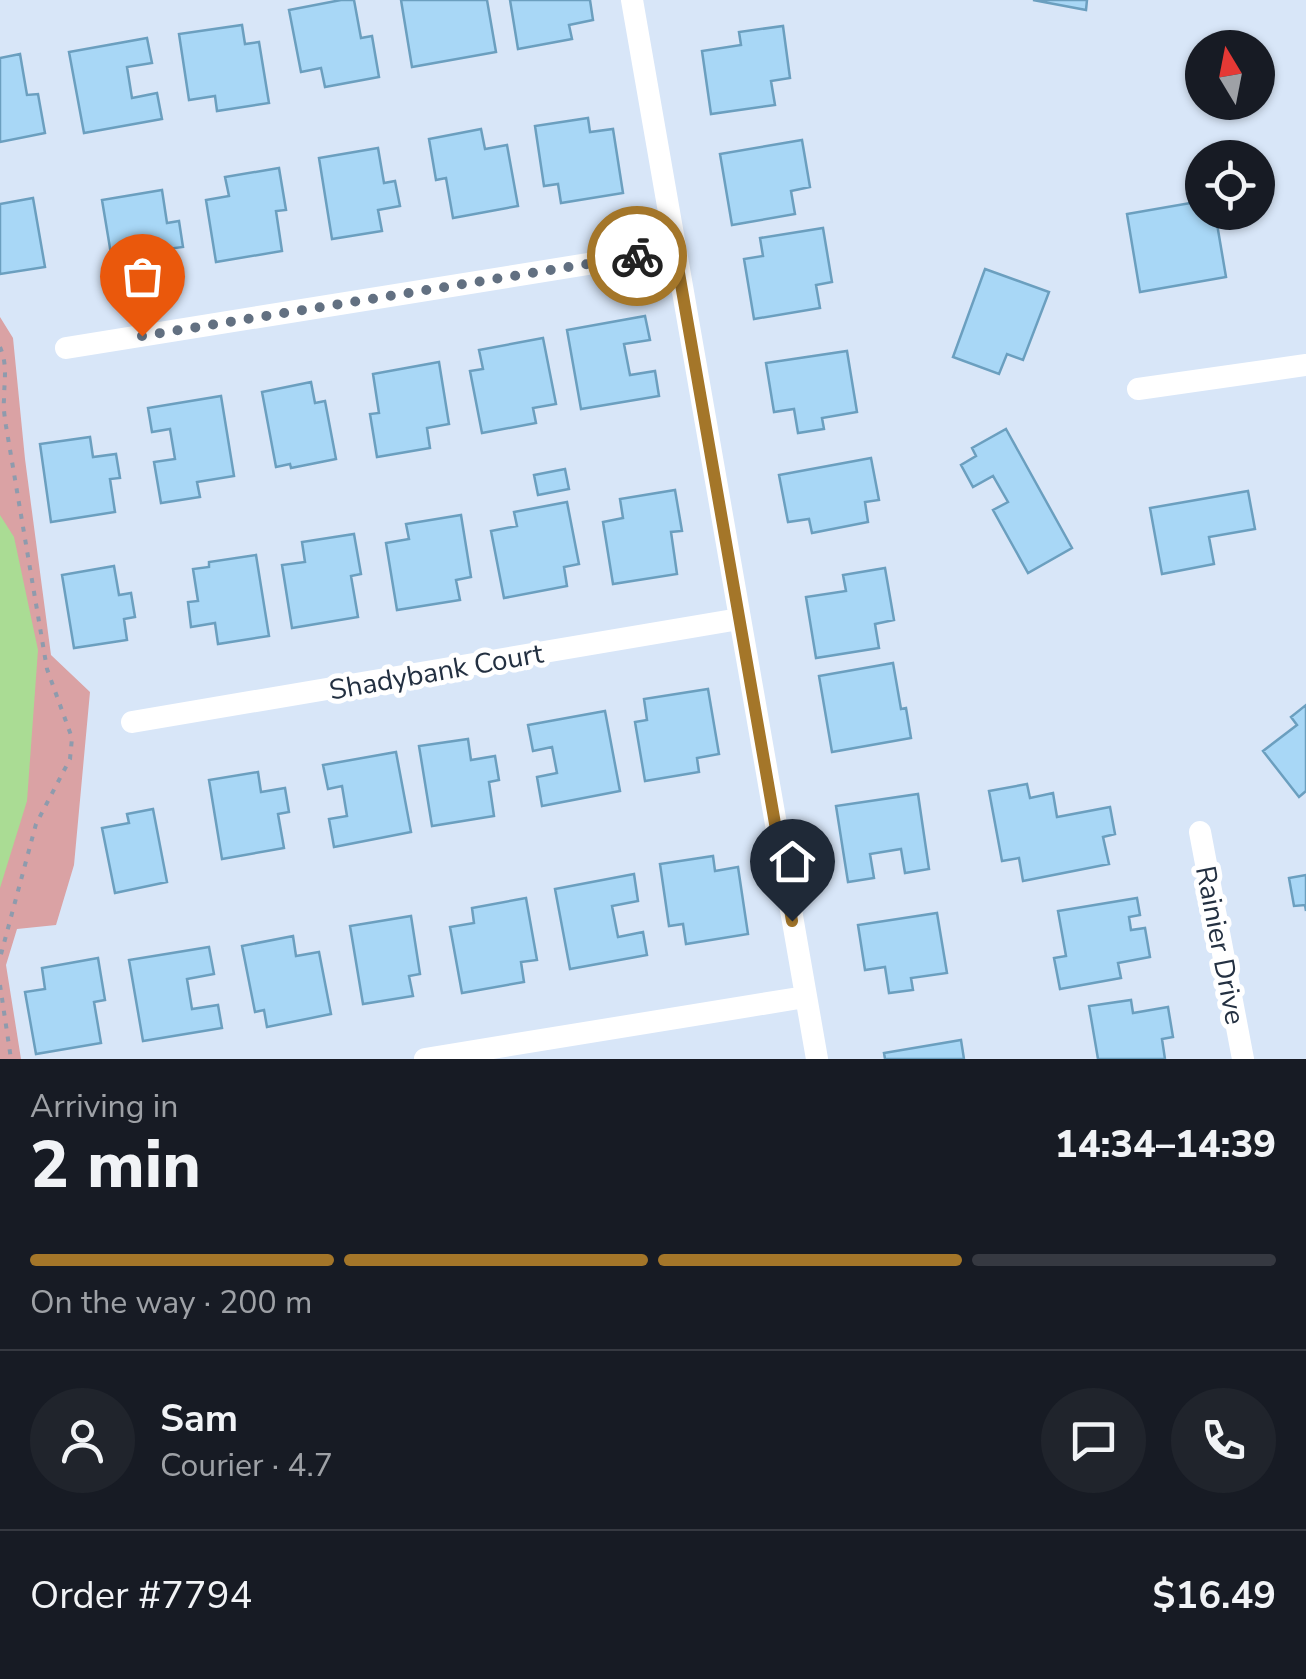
<!DOCTYPE html>
<html lang="en">
<head>
<meta charset="utf-8">
<style>
  :root { --surface:#171b24; --page:#20242c; --text:#f1f3f6; --muted:#9ea1a6; --line:#363941; --accent:#a47629 }
  body { margin:0; font-family:"Nunito Sans",sans-serif; background:var(--page); color:var(--text); height:100vh; display:flex; flex-direction:column; font-size:38px; white-space:nowrap }
  * { box-sizing:border-box; margin:0 }
  p { font-size:32px; color:var(--muted) }
  .icon { flex:none; width:55px; height:55px; fill:none; stroke:currentColor; stroke-width:2; stroke-linecap:round; stroke-linejoin:round }
  .map { position:relative; height:1059px; overflow:hidden }
  .details { display:flex; flex-direction:column; background:var(--surface); flex:1 }
  .details>* { flex:none }
  .needle { width:65px; rotate:350deg }
  .fabs { position:absolute; left:1185px; top:30px; display:grid; gap:20px }
  .fabs a { display:grid; place-items:center; width:90px; height:90px; border-radius:50%; background:var(--surface); box-shadow:0 2px 8px #0004; font-size:50px }
  .pin { position:absolute; display:grid; place-items:center; width:85px; height:85px; color:#fff; margin:-102px -42px; border-radius:50% 50% 50% 0; rotate:-45deg; box-shadow:0 0 10px #0007 }
  .pin .icon { rotate:45deg }
  .courier { position:absolute; display:grid; place-items:center; width:100px; height:100px; margin:-50px; border:8px solid #a47629; border-radius:50%; background:#fff; color:#222; box-shadow:0 2px 12px #0007 }
  .overview em { font-style:normal; font-weight:800 }
  .overview div { display:flex; flex-direction:column-reverse }
  .overview { display:flex; align-items:center; justify-content:space-between; height:170px; padding:0 30px }
  h1 { font-size:65px; font-weight:800; line-height:75px }
  .bar { display:grid; grid-template-columns:repeat(4,1fr); gap:15px 10px; align-content:center; height:120px; padding:0 30px }
  .bar i { height:12px; border-radius:8px; background:var(--line) }
  .bar .active { background:var(--accent) }
  .bar p { grid-column:span 4 }
  .line { display:flex; align-items:center; gap:25px; padding:0 30px; border-top:2px solid var(--line) }
  .line div { flex:1 }
  .round { display:grid; place-items:center; flex:none; width:105px; height:105px; border-radius:52px; background:var(--page) }
  .map>svg:first-child { display:block }
  .green { fill:#daa2a4 }
  .water { fill:#aadc94 }
  .building { fill:#a8d7f6; stroke:#6b9fbf; stroke-width:2.5 }
  .lines { fill:none; stroke-linecap:round; stroke-linejoin:round }
  .path { stroke:#8e9bad; stroke-width:4; stroke-dasharray:5 8; stroke-linecap:butt }
  .street { stroke:#fff; stroke-width:22 }
  .done { stroke:#627081; stroke-width:10; stroke-dasharray:0 18 }
  .route { stroke:#a47629; stroke-width:12 }
  .labels { text-anchor:middle; stroke-width:10; stroke-linejoin:round; paint-order:stroke }
  .street-label { font-size:28px; fill:#233041; stroke:#fff }
</style>
</head>
<body>
<div class="map">
<svg width="1306" height="1059" viewBox="0 0 1306 1059">
  <rect width="100%" height="100%" fill="#d8e6f8"/>
  <path class="green" d="M0,317L13,338L25,459L51,655L90,692L74,865L56,925L17,929L6,965L21,1059H0Z"/>
  <path class="water" d="M0,515L14,537L38,650L27,801L0,888Z"/>
  <path class="building" d="M341,0H354L361,38L372,36L379,77L325,87L321,68L301,72L289,10Z
    M401,0H487L496,52L412,67Z
    M510,0H590L593,20L569,25L572,39L518,49Z
    M1033,0H1087L1086,10Z
    M242,25L245,44L259,42L269,103L217,111L215,96L189,100L179,34Z
    M783,26L790,78L771,81L775,105L711,114L702,51L741,45L739,32Z
    M147,38L152,63L127,67L132,98L157,93L162,119L84,133L69,52Z
    M20,54L27,95L38,94L45,133L0,142V58Z
    M588,118L590,132L613,129L623,193L561,203L558,184L544,186L535,126Z
    M481,129L485,149L507,145L518,206L453,218L446,178L436,180L429,139Z
    M802,140L810,187L791,191L795,214L732,225L720,154Z
    M378,148L384,183L395,181L400,206L378,210L382,231L332,239L319,158Z
    M279,168L286,210L276,211L282,251L216,262L206,200L229,196L225,177Z
    M162,190L167,223L179,221L183,247L159,250L162,271L115,278L102,200Z
    M33,198L45,267L0,274V204Z
    M1202,201V212H1215L1226,277L1140,292L1127,214Z
    M823,228L832,282L816,285L820,308L754,319L744,259L763,256L760,238Z
    M985,269L1049,292L1023,360L1007,354L999,374L953,357Z
    M645,316L650,340L624,344L630,375L655,371L659,396L581,409L567,330Z
    M543,338L556,404L533,408L536,423L482,433L470,371L483,369L479,350Z
    M847,351L857,412L822,418L824,429L798,433L794,409L774,412L766,363Z
    M439,362L449,424L427,428L430,448L377,457L370,414L379,413L373,374Z
    M311,382L315,403L325,401L336,459L291,468L290,464L276,467L262,392Z
    M221,396L234,476L197,482L200,497L161,503L154,462L175,459L170,429L152,432L148,408Z
    M1006,429L1072,548L1028,573L993,510L1008,502L993,476L973,487L961,465L976,456L972,448Z
    M90,437L93,457L116,454L120,478L110,479L115,512L51,522L40,444Z
    M871,458L879,500L865,502L868,522L812,533L809,519L788,522L779,475Z
    M565,469L569,489L538,495L534,475Z
    M675,490L682,531L671,532L677,574L613,584L603,522L623,518L620,499Z
    M1248,491L1255,529L1209,537L1214,564L1162,574L1150,508Z
    M567,502L579,564L564,567L567,586L504,598L491,531L517,526L514,512Z
    M461,515L471,577L456,580L460,600L397,610L386,543L409,539L406,524Z
    M354,534L361,574L351,576L358,617L292,628L282,565L305,562L302,542Z
    M256,555L269,636L218,644L215,623L191,627L188,602L198,601L193,569L209,567V562Z
    M114,566L119,595L131,593L135,617L124,619L127,640L74,648L62,575Z
    M885,568L894,620L875,624L879,648L816,658L806,597L846,591L843,575Z
    M893,663L901,709L906,708L911,738L832,752L819,676Z
    M708,689L719,754L697,758L699,772L645,781L635,722L647,720L644,699Z
    M1306,705V791L1299,797L1263,751L1297,725L1291,717Z
    M605,711L620,791L542,806L537,777L557,773L552,747L533,751L528,725Z
    M468,739L471,760L495,756L499,780L489,782L494,816L432,826L419,746Z
    M396,752L411,832L334,847L329,819L347,816L342,786L328,789L323,765Z
    M258,772L261,792L285,788L289,812L278,814L284,848L222,859L209,780Z
    M1027,784L1030,798L1053,793L1057,817L1110,807L1115,834L1103,837L1109,864L1023,881L1019,858L1002,861L989,791Z
    M918,794L929,869L905,873L901,849L870,854L874,878L848,882L836,806Z
    M153,809L167,882L115,893L102,828L129,823L127,814Z
    M713,856L715,871L738,867L748,934L686,944L683,924L669,926L660,864Z
    M634,874L638,901L612,906L618,937L643,932L647,955L570,969L555,889Z
    M1306,875V911L1305,905L1294,906L1289,878Z
    M526,898L537,960L521,962L524,982L462,993L450,927L474,923L472,908Z
    M1137,898L1140,915L1129,917L1131,930L1145,928L1150,957L1118,963L1121,978L1060,989L1054,958L1066,956L1058,911Z
    M937,913L947,973L911,978L913,990L889,993L885,967L865,970L858,925Z
    M411,916L420,974L409,976L413,996L363,1004L350,926Z
    M293,936L296,956L319,952L331,1014L267,1027L264,1010L255,1012L242,946Z
    M209,947L214,974L187,979L192,1009L218,1005L222,1028L143,1041L129,960Z
    M98,958L105,1000L94,1002L101,1043L36,1054L25,992L45,989L42,968Z
    M1131,1000L1133,1013L1168,1007L1173,1037L1162,1039L1165,1059H1098L1089,1006Z
    M961,1040L964,1059H885L884,1053Z"/>
  <g class="lines">
    <path class="path" d="M0,347C8,366 4,380 4,400C3,408 5,418 6,426L47,669L72,738L70,759L36,824L0,958
      M0,985L11,1059"/>
    <path class="street" d="M632,0L817,1059
      M66,348L675,250
      M1138,389L1306,365
      M132,722L739,619
      M1200,832L1243,1059
      M425,1059L805,997"/>
  </g>
  <g class="lines">
    <path class="done" d="M142,336L637,256"/>
    <path class="route" d="M637,256L675,250L792,921"/>
  </g>
  <g class="labels">
    <g class="street-label">
      <text transform="translate(436 671) rotate(-10)" y="10">Shadybank Court</text>
      <text transform="translate(1221 945) rotate(79)" y="10">Rainier Drive</text>
    </g>
  </g>
</svg>
<div class="fabs">
<a><svg class="needle" viewBox="-14 -14 28 28"><path d="M0-13l5 13h-10z" fill="#e53935"/><path d="M0 13l5-13h-10z" fill="#9ea1a6"/></svg></a>
<a><svg class="icon" aria-label="locate" viewBox="0 0 24 24"><circle cx="12" cy="12" r="6"/><path d="M12 2v4M12 18v4M2 12h4M18 12h4"/></svg></a>
</div>
<div class="pin" style="left:142px;top:336px;background:#ea580c"><svg class="icon" aria-label="bag" viewBox="0 0 24 24"><path d="M5 8h14l-1 12H6zM9 8a3 3 0 0 1 6 0"/></svg></div>
<div class="pin" style="left:792px;top:921px;background:#1f2937"><svg class="icon" aria-label="home" viewBox="0 0 24 24"><path d="M3 11l9-7 9 7M6 9v11h12V9"/></svg></div>
<div class="courier" style="left:637px;top:256px"><svg class="icon" aria-label="bike" viewBox="0 0 24 24"><circle cx="6" cy="16" r="4"/><circle cx="18" cy="16" r="4"/><path d="M6 16l4-8h5l3 8M10 8l3 8H6M13 5h3"/></svg></div>
</div>
<section class="details">
<div class="overview"><div><h1>2 min</h1><p>Arriving in</p></div><em>14:34–14:39</em></div>
<div class="bar"><i class="active"></i><i class="active"></i><i class="active"></i><i></i><p>On the way · 200 m</p></div>
<div class="line" style="height:180px"><a class="round"><svg class="icon" aria-label="person" viewBox="0 0 24 24"><circle cx="12" cy="8" r="4"/><path d="M4 21q1-7 8-7t8 7"/></svg></a><div><b>Sam</b><p>Courier · 4.7</p></div><a class="round"><svg class="icon" aria-label="chat" viewBox="0 0 24 24"><path d="M4 5h16v11H9l-5 4z"/></svg></a><a class="round"><svg class="icon" aria-label="phone" viewBox="0 0 24 24"><path d="M5 4h4l2 5-3 2q2 4 5 5l2-3 5 2v4C11 20 4 13 5 4z"/></svg></a></div>
<div class="line" style="height:130px"><div>Order #7794</div><b>$16.49</b></div>
</section>
</body>
</html>
